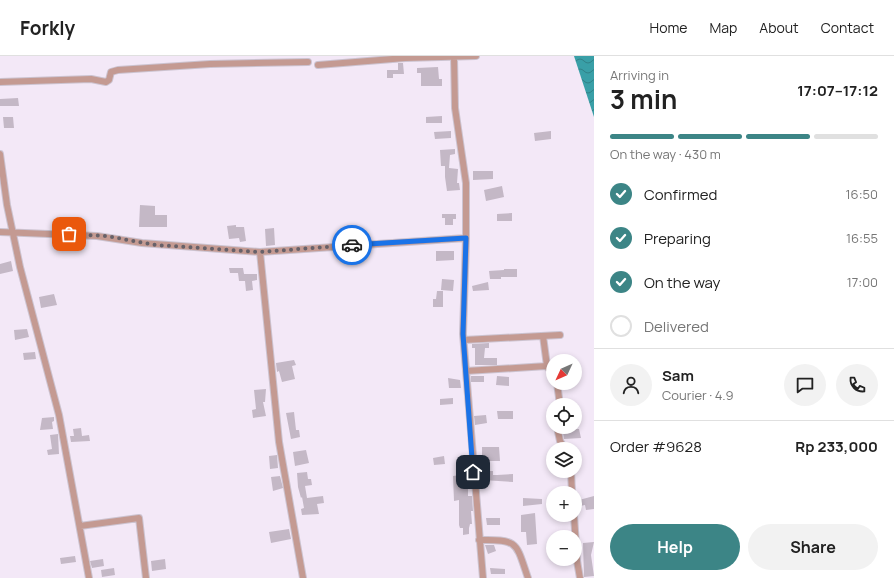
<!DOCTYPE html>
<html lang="en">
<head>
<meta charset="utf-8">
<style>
  :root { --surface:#fff; --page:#f2f2f2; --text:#222; --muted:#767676; --line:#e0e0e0; --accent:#3c8586 }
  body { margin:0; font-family:Manrope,sans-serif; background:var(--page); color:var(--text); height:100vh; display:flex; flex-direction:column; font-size:15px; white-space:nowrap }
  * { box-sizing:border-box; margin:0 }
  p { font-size:13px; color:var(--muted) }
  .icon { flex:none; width:22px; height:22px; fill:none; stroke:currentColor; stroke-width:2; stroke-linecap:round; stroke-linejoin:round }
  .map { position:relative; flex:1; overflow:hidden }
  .sheet { display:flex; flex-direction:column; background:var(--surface); width:300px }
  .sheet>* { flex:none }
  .needle { width:26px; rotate:226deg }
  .fabs { position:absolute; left:546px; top:298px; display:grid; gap:8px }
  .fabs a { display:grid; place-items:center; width:36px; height:36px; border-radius:50%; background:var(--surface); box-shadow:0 2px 6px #0003; font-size:20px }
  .pin { position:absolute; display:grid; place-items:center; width:34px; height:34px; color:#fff; margin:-17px; border-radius:8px; box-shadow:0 2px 6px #0006 }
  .courier { position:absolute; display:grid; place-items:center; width:40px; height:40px; margin:-20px; border:3px solid #1a73e8; border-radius:50%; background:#fff; color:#222; box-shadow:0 1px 5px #0007 }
  .overview em { font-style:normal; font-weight:700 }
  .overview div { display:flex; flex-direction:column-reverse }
  .overview { display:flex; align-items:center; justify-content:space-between; height:68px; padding:0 16px }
  h1 { font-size:26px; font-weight:700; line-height:30px }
  .bar { display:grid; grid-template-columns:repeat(4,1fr); gap:6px 4px; align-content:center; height:48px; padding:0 16px }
  .bar i { height:5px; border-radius:3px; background:var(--line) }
  .bar .on { background:var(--accent) }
  .bar p { grid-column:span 4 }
  .line { display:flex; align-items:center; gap:10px; padding:0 16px; border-top:1px solid var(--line) }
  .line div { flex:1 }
  .round { display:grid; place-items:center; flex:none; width:42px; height:42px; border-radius:21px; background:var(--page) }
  ol { padding:0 16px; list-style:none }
  li { display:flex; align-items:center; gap:12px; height:44px }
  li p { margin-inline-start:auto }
  li .icon { padding:4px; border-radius:50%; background:var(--accent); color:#fff; stroke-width:4 }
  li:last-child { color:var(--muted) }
  li i { width:22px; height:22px; border:2px solid var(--line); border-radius:50% }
  .cta { display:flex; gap:8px; margin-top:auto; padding:8px 16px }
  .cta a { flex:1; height:46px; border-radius:24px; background:var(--accent); color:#fff; font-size:16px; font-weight:700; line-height:46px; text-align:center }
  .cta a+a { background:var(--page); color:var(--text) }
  header { display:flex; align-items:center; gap:24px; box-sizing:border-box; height:56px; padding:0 20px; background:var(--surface); border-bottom:1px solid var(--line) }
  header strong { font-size:19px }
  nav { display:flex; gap:22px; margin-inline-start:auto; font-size:14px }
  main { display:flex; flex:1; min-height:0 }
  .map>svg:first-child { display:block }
  .water { fill:url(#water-waves) }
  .building { fill:#c4b8c6 }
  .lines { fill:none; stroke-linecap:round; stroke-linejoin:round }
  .minor-casing { stroke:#ccc3d0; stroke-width:8 }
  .minor { stroke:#c49a92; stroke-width:6 }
  .done { stroke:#676169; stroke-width:4; stroke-dasharray:0 7.2 }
  .route { stroke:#1a73e8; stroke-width:5 }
</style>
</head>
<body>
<header>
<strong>Forkly</strong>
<nav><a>Home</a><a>Map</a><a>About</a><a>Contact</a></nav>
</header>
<main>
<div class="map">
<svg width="594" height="522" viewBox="0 0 594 522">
  <defs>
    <pattern id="water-waves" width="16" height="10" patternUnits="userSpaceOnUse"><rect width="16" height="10" fill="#399fa7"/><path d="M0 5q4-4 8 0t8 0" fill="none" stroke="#2f8187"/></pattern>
  </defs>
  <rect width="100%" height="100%" fill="#f3e8f7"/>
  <path class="water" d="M574,0H594V61Z"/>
  <path class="building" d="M398,7H403L404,18H393V22H387V14H398Z
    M438,11L439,23H442V30H421V17H417V12Z
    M18,42L19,50H0V43Z
    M442,60V67H426V61Z
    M3,61H13L14,72H4Z
    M451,75V82L435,83L434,76Z
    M551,75V83L535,85L534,77Z
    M455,93V98L450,99L449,112L458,113L457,127H459L460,134L447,135L445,121V110H441L440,94Z
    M473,115H493V123L473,124Z
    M502,130L504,141L486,145L484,134Z
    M140,149L155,150V159H167V171H139Z
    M512,157V165H497V158Z
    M442,158H456V163H453V169H445V162H442Z
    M236,169V171H244L246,185L240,186L239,182L229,183L227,170Z
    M274,172L275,189L266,190L265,173Z
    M436,195H454V204L436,205Z
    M11,205L13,215L0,218V208Z
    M229,212H243L244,218H257V224L252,225L253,234L246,235L245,225H239L238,217H230Z
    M504,213H517V221H501V223H490L489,215L504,214Z
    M442,223L454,224L453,235L441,234Z
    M488,226L489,234L473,235L472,230Z
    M437,235H443V251H433V243H436Z
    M54,238L57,249L41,252L39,241Z
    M27,273L29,281L15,284L14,274Z
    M489,287V292H485L484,302H497V309H475V292H472V288Z
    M35,296L36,303L24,304L23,297Z
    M294,304L296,309L292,310L295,323L282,326L279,315L277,316L276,307Z
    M471,320H484V326H471Z
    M497,320L509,321V330L496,329Z
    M448,322L460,324L461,332H449Z
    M266,333L265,346H263L266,360L253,362L252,354L256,353L254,334Z
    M453,342V348L440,349V343Z
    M497,355H513V363H498Z
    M294,356L296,374H299L300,381L291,383L286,357Z
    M486,359L487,367L475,369L474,360Z
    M54,361V365L52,366L53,373L40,374L42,362Z
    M81,372L82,380L89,379L90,385L71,386L70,380H74L73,373Z
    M570,373H579L581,382L564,383L563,377H570Z
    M58,378L59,398L48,399L47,394L52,393L50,379Z
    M482,391H499L500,405H488L489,410H482Z
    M306,394L309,407L295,410L293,396Z
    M277,399L278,412L270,413L269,400Z
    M444,400L445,408L434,409L433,402Z
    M486,415H493V419H497L513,418V426L483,424V419H486Z
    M307,416L308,423H311L312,429L305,430L307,442L323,440L324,447L317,448L319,458L302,459L301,453L304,452L302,441L301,442L298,431L297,417Z
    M468,418V440H472L473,455H471L472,468H470L469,472V478L463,479V472H460L459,469V444L454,445L453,420Z
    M280,420L283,432L273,435L271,421Z
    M594,440V453L586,454L585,449L580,450L579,444Z
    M523,442L542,443V448L523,450Z
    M535,457L537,488L527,489L526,476H521V459Z
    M486,462H500V469H487Z
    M289,473L291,483L271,487L269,476Z
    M594,486L591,499L594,520L584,521L583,487Z
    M485,489H494L496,495L488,498Z
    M75,500L76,506L61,508L60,502Z
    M103,503L104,510L92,512L90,505Z
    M165,503L166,513L152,515L151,505Z
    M114,512L115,519L102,521L101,514Z
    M490,512L505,513V518H491Z"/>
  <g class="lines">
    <defs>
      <path id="minor" d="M318,9L405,2L476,0
        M0,26L91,23L106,26L109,24L111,16L118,14L210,8L308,6
        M0,98L7,149L20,211L59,359L89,522
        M0,176L97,180L142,187L260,196L466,182V127L455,52L454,0
        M466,182L463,278L483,522
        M260,196L279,386L303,522
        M543,280L547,310
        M464,284L560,279
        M466,315L547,310L553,319
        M557,327L560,349
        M557,371L560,385L565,393
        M571,415L572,437
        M574,459L577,505L580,522
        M80,470L139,462L146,522
        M479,484C519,483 516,487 528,522"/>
    </defs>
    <use href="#minor" class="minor-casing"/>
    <use href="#minor" class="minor"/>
  </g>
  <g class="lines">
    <path class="done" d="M69,178L106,180L156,189L260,196L352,189"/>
    <path class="route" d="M352,189L466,182L463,278L473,416"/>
  </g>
</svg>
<div class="fabs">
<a><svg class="needle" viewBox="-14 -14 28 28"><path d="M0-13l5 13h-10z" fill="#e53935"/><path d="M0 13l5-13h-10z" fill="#767676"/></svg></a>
<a><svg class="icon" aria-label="locate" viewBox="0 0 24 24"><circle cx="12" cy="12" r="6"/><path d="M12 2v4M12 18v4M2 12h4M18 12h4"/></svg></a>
<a><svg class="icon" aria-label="layers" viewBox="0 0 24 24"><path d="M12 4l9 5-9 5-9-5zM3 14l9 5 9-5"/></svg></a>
<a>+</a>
<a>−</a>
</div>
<div class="pin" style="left:69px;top:178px;background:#ea580c"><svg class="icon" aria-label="bag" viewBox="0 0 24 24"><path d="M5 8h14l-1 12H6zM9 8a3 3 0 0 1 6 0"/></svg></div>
<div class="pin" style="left:473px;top:416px;background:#1f2937"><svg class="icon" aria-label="home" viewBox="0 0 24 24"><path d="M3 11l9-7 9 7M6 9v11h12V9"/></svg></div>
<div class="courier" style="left:352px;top:189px"><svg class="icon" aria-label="car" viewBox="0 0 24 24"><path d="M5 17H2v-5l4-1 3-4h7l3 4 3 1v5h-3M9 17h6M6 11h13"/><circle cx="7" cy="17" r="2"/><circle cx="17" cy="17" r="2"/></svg></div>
</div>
<section class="sheet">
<div class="overview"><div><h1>3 min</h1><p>Arriving in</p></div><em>17:07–17:12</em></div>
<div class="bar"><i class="on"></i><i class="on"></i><i class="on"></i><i></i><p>On the way · 430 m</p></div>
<ol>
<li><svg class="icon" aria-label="check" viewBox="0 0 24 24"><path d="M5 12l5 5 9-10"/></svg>Confirmed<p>16:50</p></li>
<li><svg class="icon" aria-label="check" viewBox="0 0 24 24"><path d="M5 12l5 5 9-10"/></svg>Preparing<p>16:55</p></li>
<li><svg class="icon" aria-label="check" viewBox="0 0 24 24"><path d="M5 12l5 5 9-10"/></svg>On the way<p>17:00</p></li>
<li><i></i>Delivered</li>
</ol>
<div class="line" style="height:72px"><a class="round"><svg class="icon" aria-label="person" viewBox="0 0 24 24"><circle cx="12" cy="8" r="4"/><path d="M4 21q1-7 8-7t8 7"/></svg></a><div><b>Sam</b><p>Courier · 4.9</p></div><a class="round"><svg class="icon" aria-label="chat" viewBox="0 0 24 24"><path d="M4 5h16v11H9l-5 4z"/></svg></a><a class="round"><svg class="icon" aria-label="phone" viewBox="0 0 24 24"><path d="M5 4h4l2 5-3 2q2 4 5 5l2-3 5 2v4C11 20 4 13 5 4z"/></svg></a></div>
<div class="line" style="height:52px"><div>Order #9628</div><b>Rp 233,000</b></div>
<div class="cta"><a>Help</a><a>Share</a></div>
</section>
</main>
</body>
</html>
